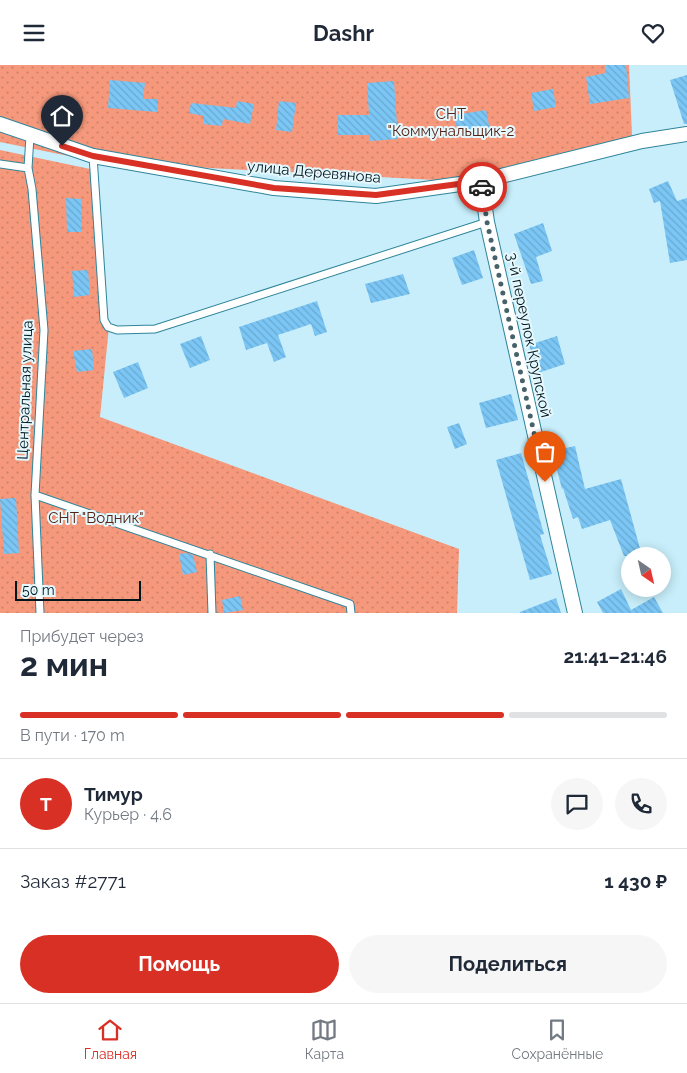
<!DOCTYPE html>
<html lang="ru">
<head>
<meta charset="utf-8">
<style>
  :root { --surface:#fff; --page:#f6f6f7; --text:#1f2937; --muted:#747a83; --line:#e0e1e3; --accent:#d93025 }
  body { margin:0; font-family:Raleway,sans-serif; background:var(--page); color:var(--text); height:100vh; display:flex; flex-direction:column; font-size:19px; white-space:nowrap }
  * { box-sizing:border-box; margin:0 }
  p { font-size:16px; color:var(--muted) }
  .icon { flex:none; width:28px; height:28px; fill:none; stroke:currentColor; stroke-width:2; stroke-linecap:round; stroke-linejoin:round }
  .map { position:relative; height:548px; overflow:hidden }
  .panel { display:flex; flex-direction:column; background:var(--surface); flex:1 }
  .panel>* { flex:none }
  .needle { width:32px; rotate:146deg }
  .tools { position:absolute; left:621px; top:482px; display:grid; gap:10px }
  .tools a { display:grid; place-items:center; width:50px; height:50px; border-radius:50%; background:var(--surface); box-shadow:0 2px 12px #0003; font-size:25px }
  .scale { position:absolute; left:15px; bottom:12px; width:126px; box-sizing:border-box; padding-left:5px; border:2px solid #00161c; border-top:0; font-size:14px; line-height:18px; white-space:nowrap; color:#00161c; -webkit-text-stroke:4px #e5f8fe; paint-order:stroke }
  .pin { position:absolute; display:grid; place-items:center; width:42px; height:42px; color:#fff; margin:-51px -21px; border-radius:50% 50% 50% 0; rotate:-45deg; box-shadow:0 0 5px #0007 }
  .pin .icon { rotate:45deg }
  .courier { position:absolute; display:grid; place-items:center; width:50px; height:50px; margin:-25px; border:4px solid #d93025; border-radius:50%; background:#fff; color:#222; box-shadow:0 1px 6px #0007 }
  .summary em { font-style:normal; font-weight:700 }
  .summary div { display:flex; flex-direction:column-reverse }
  .summary { display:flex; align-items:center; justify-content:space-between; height:85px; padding:0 20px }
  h1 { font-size:32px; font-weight:700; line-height:38px }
  .bar { display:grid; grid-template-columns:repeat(4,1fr); gap:8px 5px; align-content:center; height:60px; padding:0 20px }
  .bar i { height:6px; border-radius:4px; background:var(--line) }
  .bar .current { background:var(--accent) }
  .bar p { grid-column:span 4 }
  .line { display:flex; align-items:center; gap:12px; padding:0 20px; border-top:1px solid var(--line) }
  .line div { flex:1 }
  .round { display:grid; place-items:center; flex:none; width:52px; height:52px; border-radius:26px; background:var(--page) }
  .action { display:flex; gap:10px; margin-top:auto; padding:10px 20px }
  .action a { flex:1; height:58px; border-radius:30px; background:var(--accent); color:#fff; font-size:20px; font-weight:700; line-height:58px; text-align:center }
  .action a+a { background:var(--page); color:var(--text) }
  header { display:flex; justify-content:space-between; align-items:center; height:65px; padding:0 20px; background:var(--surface); font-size:22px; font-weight:700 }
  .tabs { display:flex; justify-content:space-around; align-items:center; height:70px; border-top:1px solid var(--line); background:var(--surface); font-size:14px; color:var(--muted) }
  .tabs a { display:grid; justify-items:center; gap:2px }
  .tabs .current { color:var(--accent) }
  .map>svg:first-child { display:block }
  .garden { fill:url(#garden-dots) }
  .building { fill:url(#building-back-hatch) }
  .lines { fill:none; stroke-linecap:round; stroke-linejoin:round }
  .service-casing { stroke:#2f859a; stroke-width:9 }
  .minor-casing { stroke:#2f859a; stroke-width:16 }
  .service { stroke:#fff; stroke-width:7 }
  .minor { stroke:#fff; stroke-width:14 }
  .done { stroke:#46626a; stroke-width:5; stroke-dasharray:0 9 }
  .route { stroke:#d93025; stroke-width:6 }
  .labels { text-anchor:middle; stroke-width:4; stroke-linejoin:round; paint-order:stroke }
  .park-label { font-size:15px; fill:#552314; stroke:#e5f8fe }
  .street-label { font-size:15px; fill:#00161c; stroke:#e5f8fe }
</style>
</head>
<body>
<header><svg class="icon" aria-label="menu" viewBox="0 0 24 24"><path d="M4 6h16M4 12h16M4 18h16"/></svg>Dashr<svg class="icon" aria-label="heart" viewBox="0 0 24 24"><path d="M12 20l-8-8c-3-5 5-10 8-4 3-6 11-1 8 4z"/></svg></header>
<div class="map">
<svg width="687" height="548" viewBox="0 0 687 548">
  <defs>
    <pattern id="garden-dots" width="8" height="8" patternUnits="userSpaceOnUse" patternTransform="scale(1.25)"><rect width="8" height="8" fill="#f5987b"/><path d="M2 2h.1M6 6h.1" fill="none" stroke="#d0826a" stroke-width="1.8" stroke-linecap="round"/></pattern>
    <pattern id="building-back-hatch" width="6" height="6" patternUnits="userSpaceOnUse" patternTransform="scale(1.25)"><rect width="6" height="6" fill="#7bc6f5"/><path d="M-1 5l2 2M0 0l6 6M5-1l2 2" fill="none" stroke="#69a9d1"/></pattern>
  </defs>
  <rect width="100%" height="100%" fill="#c7eefa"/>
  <path class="garden" d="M0,0H629L632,71L472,117L98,97L0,77Z
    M0,85L90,104L109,261L100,352L459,484L457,548H0Z"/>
  <path class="building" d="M605,0H626L629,33L590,39L586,12L606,8Z
    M687,10V59H684L670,15Z
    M110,15L145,18L143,34H157V47L108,43Z
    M394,16L398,74L370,76V70H338V50H369L367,18Z
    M553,24L556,42L534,46L531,28Z
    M237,36L254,39L250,59L223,54L222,61L203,59L204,51L189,48L191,38L236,43Z
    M279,36L296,38L292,67L276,65Z
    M486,45L490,65L477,68L476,64L458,67L454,50Z
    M668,116L677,136L687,133V195L670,198L660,136L654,138L649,124Z
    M66,133L81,134L82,167H67Z
    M543,158L552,186L536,192L543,216L531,219L514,169Z
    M474,185L483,213L462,220L452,193Z
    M88,205L90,230L74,232L72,206Z
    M403,209L410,229L371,238L365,219Z
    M317,236L327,267L315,271L311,259L278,270L286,292L274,297L267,278L246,285L239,262Z
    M201,271L210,295L190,303L180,279Z
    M557,271L565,299L538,308L529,280Z
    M92,284L94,305L77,307L73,286Z
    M138,297L148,323L124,333L113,307Z
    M511,329L518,355L486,363L479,338Z
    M459,358L467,379L455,384L447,362Z
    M575,381L585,424L621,414L642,491H624L610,455L582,464L578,452L573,454L563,423L562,424L552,386Z
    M521,388L544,469L540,470L552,509L530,515L496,395Z
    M16,433L19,488L4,489L0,434Z
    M186,488L193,490L197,507L183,510L179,489Z
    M621,524L631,545L654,532L663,548H603L597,537Z
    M240,531L243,545L224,548L222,535Z
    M556,533L561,548H520V547Z"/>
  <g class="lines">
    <defs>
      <path id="service" d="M30,71L28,103L32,124L44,265L35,430L40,548
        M93,91L104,255L108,262L117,265L155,264L487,157
        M0,99L28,103
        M35,430L350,539L351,548
        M210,489L212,548"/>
      <path id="minor" d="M0,59L93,91L274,123L376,131L481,116L642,76L687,69
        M481,116L487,157L575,548"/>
    </defs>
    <use href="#service" class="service-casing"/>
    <use href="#minor" class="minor-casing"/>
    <use href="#service" class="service"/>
    <use href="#minor" class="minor"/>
  </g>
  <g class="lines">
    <path class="done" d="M482,122L487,157L545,417"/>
    <path class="route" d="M62,81L93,91L274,123L376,130L481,116L482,122"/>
  </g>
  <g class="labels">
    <g class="park-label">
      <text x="451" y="54">СНТ<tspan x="451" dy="17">"Коммунальщик-2</tspan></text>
      <text x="96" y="458">СНТ "Водник"</text>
    </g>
    <g class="street-label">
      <text transform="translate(314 107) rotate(5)" y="5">улица Деревянова</text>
      <text transform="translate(529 270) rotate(78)" y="5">3-й переулок Крупской</text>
      <text transform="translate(25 325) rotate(-88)" y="5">Центральная улица</text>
    </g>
  </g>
</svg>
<div class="tools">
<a><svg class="needle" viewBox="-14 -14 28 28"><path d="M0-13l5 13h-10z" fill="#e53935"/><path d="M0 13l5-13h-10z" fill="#747a83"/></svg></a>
</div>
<div class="scale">50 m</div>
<div class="pin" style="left:545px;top:417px;background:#ea580c"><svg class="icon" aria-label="bag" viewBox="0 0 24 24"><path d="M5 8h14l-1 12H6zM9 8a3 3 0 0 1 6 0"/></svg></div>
<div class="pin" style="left:62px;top:81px;background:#1f2937"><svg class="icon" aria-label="home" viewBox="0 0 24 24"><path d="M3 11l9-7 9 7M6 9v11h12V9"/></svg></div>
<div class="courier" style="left:482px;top:122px"><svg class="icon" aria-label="car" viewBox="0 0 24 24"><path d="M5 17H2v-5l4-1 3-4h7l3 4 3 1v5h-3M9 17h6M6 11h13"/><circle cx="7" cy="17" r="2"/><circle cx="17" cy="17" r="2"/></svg></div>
</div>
<section class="panel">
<div class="summary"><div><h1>2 мин</h1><p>Прибудет через</p></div><em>21:41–21:46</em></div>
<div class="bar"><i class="current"></i><i class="current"></i><i class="current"></i><i></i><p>В пути · 170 m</p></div>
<div class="line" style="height:90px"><b class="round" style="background:var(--accent);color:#fff">Т</b><div><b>Тимур</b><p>Курьер · 4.6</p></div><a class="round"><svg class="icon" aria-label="chat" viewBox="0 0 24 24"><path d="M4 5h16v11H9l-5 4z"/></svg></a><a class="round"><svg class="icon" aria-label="phone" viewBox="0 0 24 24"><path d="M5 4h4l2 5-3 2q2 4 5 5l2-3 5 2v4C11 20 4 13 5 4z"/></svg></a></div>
<div class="line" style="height:65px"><div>Заказ #2771</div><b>1 430 ₽</b></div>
<div class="action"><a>Помощь</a><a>Поделиться</a></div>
</section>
<nav class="tabs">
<a class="current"><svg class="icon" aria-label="home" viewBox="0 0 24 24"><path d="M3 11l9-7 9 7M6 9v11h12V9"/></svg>Главная</a>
<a><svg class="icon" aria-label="map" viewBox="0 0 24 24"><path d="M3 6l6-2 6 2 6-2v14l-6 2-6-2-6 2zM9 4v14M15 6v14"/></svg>Карта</a>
<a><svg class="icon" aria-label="saved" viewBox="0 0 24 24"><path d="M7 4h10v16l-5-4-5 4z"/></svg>Сохранённые</a>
</nav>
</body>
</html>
